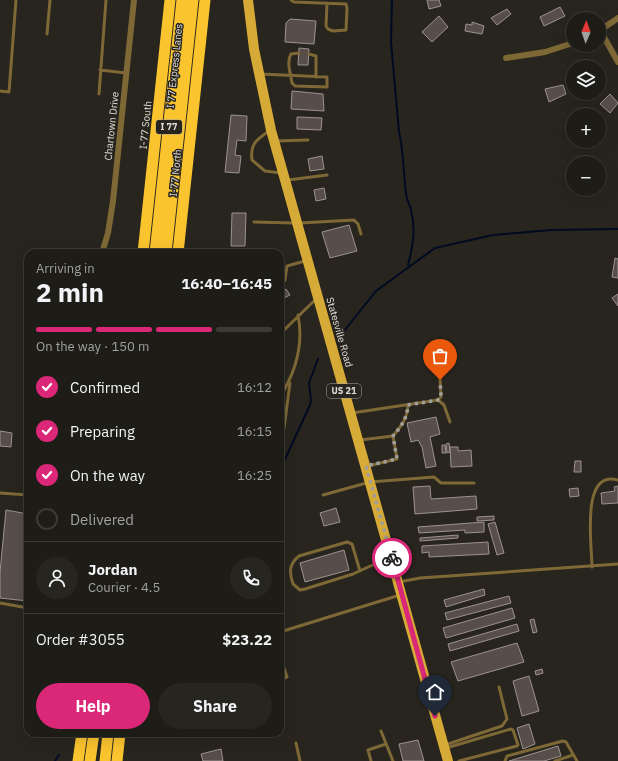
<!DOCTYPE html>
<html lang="en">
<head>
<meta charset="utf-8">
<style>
  :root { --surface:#1e1c16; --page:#26251f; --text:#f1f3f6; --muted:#a1a1a1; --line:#3c3a35; --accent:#db2777 }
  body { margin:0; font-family:"IBM Plex Sans",sans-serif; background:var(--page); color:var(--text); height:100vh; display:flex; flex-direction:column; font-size:15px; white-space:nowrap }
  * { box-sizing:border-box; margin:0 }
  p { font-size:13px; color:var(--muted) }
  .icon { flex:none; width:22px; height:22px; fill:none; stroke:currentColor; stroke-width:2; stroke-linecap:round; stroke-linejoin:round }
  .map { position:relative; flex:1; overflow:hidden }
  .side { position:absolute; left:24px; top:249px; width:260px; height:488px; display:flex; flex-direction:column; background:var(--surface); border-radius:12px; box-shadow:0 4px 16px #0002,0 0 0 1px var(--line) }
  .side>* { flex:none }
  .needle { width:26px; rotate:2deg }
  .tools { position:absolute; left:566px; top:12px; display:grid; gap:8px }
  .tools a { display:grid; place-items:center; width:40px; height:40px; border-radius:50%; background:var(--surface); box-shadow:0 4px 16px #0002,0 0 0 1px var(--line); font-size:20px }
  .pin { position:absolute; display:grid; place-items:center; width:34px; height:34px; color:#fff; margin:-41px -17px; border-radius:50% 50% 50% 0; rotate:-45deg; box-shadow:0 0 4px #0007 }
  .pin .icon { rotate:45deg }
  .courier { position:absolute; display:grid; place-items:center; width:40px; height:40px; margin:-20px; border:3px solid #db2777; border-radius:50%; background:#fff; color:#222; box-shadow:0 1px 5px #0007 }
  .overview em { font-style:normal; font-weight:700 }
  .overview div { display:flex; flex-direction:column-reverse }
  .overview { display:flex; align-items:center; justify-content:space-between; height:68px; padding:0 12px }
  h1 { font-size:26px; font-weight:700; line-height:30px }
  .bar { display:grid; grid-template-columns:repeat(4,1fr); gap:6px 4px; align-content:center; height:48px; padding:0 12px }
  .bar i { height:5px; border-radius:3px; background:var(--line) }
  .bar .selected { background:var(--accent) }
  .bar p { grid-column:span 4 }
  .line { display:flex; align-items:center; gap:10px; padding:0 12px; border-top:1px solid var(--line) }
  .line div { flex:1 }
  .round { display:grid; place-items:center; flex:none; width:42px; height:42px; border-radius:21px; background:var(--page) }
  ol { padding:0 12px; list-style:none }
  li { display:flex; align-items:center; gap:12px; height:44px }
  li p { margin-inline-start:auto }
  li .icon { padding:4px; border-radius:50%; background:var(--accent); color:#fff; stroke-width:4 }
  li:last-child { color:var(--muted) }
  li i { width:22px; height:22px; border:2px solid var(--line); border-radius:50% }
  .primary-button { display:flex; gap:8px; margin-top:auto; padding:8px 12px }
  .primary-button a { flex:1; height:46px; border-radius:24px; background:var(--accent); color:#fff; font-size:16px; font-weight:700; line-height:46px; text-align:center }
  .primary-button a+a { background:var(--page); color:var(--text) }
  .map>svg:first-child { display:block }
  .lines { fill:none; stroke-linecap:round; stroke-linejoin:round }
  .stream { stroke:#000a23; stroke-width:2 }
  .building { fill:#574e4c; stroke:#9d9290 }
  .lane { stroke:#7d6836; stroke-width:3 }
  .street { stroke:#7d6836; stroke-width:6 }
  .primary { stroke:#d6aa36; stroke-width:10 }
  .highway { stroke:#fac42f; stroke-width:11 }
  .done { stroke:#a19e99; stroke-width:4; stroke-dasharray:0 7.2 }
  .route { stroke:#db2777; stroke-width:5 }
  .labels { text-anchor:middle; stroke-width:3; stroke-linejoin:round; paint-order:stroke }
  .shield { fill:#28251e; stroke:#aaa7a2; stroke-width:1 }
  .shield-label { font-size:9px; font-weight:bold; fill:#e2dfdb }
  .street-label { font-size:10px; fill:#e2dfdb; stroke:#28251e }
</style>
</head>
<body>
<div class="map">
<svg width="618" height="761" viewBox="0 0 618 761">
  <rect width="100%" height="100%" fill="#28251e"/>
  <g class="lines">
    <path class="stream" d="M392,0L391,42L399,132C404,152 403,172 406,193C406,199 410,204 411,210C416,229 413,246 408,265
      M344,331L376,291L435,248L493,235L551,230L618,229
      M280,470L310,405L311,400L309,383L318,359
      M55,761L59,755"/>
  </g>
  <path class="building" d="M427,0H439L441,6L429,9Z
    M560,7L565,16L544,26L540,17Z
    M507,9L511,14L497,25L491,18Z
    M439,16L448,27L432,42L422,32Z
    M290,19L316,21L314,44L285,42L286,23Z
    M472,22L484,26L482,34L465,31L466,24L472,25Z
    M299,48L309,49L308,65H298Z
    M563,85L566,94L549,102L545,89Z
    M292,91L323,94L324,111L291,109Z
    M610,94L618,103L610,113L600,104Z
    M231,115L247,116L246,141L237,140L235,155L241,156L239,173L225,172Z
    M297,117L322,118L321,130L297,129Z
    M322,156L324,169L310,171L308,159Z
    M324,188L326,199L316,201L314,190Z
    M232,213H246L245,246H231Z
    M349,225L357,251L330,258L322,232Z
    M615,258L618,259V278L612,277Z
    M286,289L290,295L282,299L280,293Z
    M618,294V306L612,298Z
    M436,417L440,434L430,437L436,466L426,468L422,447L418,440L411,442L407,423Z
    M0,431L12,433L11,447L0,446Z
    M449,443L450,452L447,453L446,444Z
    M442,445H445L446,453H442Z
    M450,447H458V451L471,450L472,466L451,467Z
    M575,461H581V472H574Z
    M430,486L431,499L476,496L477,509L415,514L413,487Z
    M618,486V503L602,504L601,493L615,491L614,487Z
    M578,488L579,496L570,497L569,489Z
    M336,508L340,522L324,526L320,513Z
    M6,510L28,514V601L0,598V572Z
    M494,516V520L477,521V517Z
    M484,522V532L465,533V530L419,533L418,527Z
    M495,522L504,553L497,555L488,524Z
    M458,535V538L420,541V538Z
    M488,542L489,554L429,557V552L422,553V546Z
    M344,550L349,570L305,582L300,563Z
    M484,589L485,595L446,607L444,600Z
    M509,596L511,603L447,620L445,613Z
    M512,608L515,618L446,638L443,628Z
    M534,619L537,632L533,633L530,620Z
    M517,624L519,631L450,651L448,644Z
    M517,643L524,662L458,681L451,662Z
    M542,669L543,673L536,675L535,671Z
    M529,676L539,711L522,716L513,681Z
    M529,724L535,744L523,749L517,728Z
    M418,740L424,761H403L399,744Z
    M558,746L561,756L544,761H509Z
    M221,749L223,761H203L201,754Z"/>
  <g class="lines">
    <path class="lane" d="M291,0L294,2L346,4L347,8L346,30L333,31L328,29L326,26L327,3
      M47,34L50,0
      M309,54L316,56V77
      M100,70L126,73
      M260,74L327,77V87L295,86L292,83C291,75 286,62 291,54L299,53
      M0,91L9,92L16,0
      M99,94L106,0
      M269,131C256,140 250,144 252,160L265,171L281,173
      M276,141L308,140
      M288,180L327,175
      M254,222L294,223
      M300,223L354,220L358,224L361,234
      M280,284L285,280L287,266L305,261
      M280,334L316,299
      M280,397C295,373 304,345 298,315
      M438,400L444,405L450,422
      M352,413L438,400L441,397L439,357
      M280,435L284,428L290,383
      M393,436C402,425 407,419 408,405
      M360,440L393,436L397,459L368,466
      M0,493L28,495
      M323,495L370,482L434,477L441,483H474
      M592,567C592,546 580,469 618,480
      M360,571L352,544L347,542L299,556C289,564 289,572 293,584L300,590L305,589L353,574L388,558
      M399,582L420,578L618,564
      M0,603L28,608
      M280,632L400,595
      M280,656L287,677L280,679
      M381,731L393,761
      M296,743L300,761
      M445,745L502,726L507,719L499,687
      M446,748L511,729L513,730L518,745L517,746L459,761
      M371,761L368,750L386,744
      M505,761L507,756L563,741L566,742L577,761
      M555,761L573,755"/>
    <path class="street" d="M600,30L618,62
      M599,31L618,18
      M506,58L545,52L573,43
      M102,253L108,233L113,201L134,0"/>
    <path class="primary" d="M248,0L254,49L271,130L448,761"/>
    <path class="highway" d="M143,253L170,0
      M155,253L182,0
      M166,253L193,0
      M178,253L205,0
      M78,761L82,733
      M90,761L94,733
      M105,761L108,733
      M117,761L120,733"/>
  </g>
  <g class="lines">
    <path class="done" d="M392,558L366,466L397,459L393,436C402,425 407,419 408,405L438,400L441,396L440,380"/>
    <path class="route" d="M392,558L435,716"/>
  </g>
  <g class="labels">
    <g class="shield">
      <rect x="156" y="120" width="26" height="14" rx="3"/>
      <rect x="327" y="384" width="34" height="14" rx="3"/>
    </g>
    <g class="shield-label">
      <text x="169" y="130">I 77</text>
      <text x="344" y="394">US 21</text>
    </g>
    <g class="street-label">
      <text transform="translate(174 66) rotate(-84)" y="4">I 77 Express Lanes</text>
      <text transform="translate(145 125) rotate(-84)" y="4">I-77 South</text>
      <text transform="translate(111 126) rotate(-84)" y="4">Chartown Drive</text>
      <text transform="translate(175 173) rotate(-84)" y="4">I-77 North</text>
      <text transform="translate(340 332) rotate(74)" y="4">Statesville Road</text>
    </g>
  </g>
</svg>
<div class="tools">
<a><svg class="needle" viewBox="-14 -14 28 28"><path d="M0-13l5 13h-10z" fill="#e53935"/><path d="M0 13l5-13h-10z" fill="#a1a1a1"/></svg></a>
<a><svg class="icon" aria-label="layers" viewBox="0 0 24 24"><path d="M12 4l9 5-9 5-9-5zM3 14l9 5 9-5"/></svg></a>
<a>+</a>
<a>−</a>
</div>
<div class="pin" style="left:440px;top:380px;background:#ea580c"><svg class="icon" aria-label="bag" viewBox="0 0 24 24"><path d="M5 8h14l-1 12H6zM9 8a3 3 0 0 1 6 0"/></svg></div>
<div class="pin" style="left:435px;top:716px;background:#1f2937"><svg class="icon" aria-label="home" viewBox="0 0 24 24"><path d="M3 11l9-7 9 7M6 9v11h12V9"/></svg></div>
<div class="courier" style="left:392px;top:558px"><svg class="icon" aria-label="bike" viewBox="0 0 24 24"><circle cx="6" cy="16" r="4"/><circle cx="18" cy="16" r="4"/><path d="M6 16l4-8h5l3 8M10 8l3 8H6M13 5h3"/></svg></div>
<section class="side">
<div class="overview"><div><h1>2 min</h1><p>Arriving in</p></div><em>16:40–16:45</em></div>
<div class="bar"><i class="selected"></i><i class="selected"></i><i class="selected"></i><i></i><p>On the way · 150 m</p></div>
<ol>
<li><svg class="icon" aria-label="check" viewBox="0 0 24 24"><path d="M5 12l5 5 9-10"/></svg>Confirmed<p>16:12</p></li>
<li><svg class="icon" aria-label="check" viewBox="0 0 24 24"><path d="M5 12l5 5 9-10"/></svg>Preparing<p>16:15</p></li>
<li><svg class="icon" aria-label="check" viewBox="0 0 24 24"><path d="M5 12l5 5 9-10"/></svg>On the way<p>16:25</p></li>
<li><i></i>Delivered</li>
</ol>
<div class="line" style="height:72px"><a class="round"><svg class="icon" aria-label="person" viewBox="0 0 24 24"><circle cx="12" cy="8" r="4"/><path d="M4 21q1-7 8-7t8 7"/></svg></a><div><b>Jordan</b><p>Courier · 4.5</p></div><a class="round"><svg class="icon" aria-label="phone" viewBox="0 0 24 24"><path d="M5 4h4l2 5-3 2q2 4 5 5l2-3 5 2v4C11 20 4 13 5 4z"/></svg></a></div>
<div class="line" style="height:52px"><div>Order #3055</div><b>$23.22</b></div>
<div class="primary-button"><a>Help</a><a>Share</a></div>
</section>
</div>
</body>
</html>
